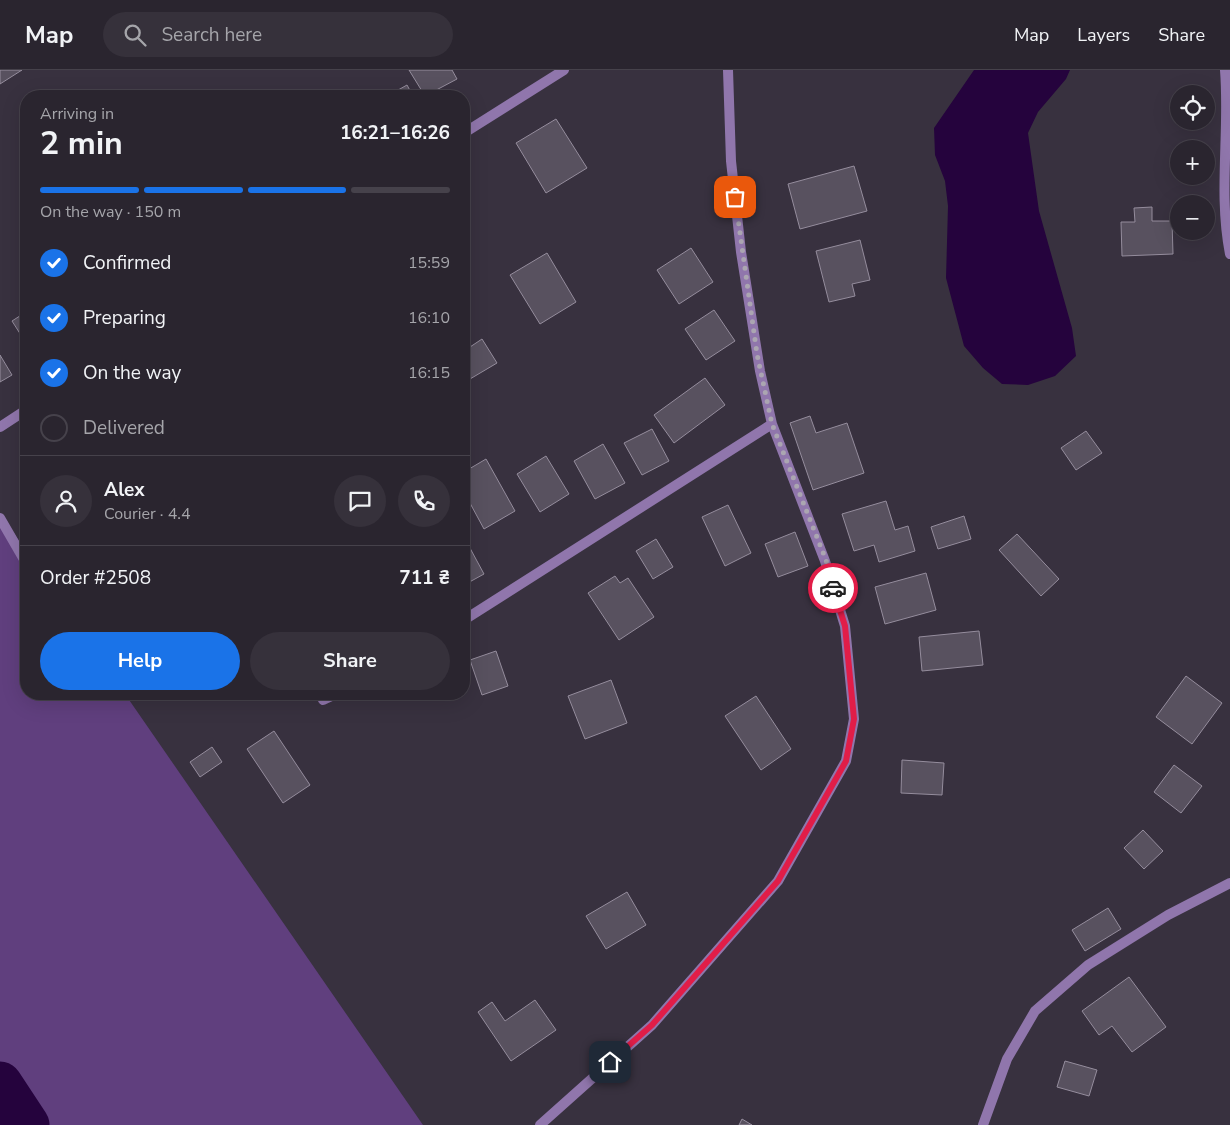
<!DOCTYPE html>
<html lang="en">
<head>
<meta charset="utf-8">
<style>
  :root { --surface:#2a252f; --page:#36313b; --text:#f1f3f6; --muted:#a5a5aa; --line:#46424b; --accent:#1a73e8 }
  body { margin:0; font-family:"Nunito Sans",sans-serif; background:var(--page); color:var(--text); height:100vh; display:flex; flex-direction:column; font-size:19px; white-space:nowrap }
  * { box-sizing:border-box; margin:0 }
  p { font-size:16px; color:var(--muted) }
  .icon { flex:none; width:28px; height:28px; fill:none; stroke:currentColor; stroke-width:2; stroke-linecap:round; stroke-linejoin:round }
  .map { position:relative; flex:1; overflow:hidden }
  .details { position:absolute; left:20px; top:20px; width:450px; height:610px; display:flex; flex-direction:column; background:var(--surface); border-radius:20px; box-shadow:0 5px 20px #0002,0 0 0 1px var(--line) }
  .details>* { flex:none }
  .fabs { position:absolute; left:1170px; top:15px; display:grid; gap:10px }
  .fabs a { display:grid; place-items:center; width:45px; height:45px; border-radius:50%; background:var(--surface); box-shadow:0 5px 20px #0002,0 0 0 1px var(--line); font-size:25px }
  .pin { position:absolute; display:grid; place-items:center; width:42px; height:42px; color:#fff; margin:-21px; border-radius:10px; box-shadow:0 2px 8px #0006 }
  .courier { position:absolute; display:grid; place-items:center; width:50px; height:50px; margin:-25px; border:4px solid #e11d48; border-radius:50%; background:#fff; color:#222; box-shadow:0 1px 6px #0007 }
  .headline em { font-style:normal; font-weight:700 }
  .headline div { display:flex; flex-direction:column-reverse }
  .headline { display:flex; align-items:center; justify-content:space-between; height:85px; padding:0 20px }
  h1 { font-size:32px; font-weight:700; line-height:38px }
  .bar { display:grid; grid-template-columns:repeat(4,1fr); gap:8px 5px; align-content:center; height:60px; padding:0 20px }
  .bar i { height:6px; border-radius:4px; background:var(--line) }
  .bar .current { background:var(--accent) }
  .bar p { grid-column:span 4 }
  .line { display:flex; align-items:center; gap:12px; padding:0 20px; border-top:1px solid var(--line) }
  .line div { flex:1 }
  .round { display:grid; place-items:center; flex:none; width:52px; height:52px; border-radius:26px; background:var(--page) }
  ol { padding:0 20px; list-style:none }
  li { display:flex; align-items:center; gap:15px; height:55px }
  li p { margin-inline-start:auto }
  li .icon { padding:5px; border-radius:50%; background:var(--accent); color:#fff; stroke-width:4 }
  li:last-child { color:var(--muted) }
  li i { width:28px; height:28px; border:2px solid var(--line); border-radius:50% }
  .cta { display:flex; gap:10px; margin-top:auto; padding:10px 20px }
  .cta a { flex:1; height:58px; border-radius:30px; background:var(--accent); color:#fff; font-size:20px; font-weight:700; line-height:58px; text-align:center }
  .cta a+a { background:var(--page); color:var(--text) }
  header { display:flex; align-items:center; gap:30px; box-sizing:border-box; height:70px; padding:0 25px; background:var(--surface); border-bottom:1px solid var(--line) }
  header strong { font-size:24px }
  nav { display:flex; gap:28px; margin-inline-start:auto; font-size:18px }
  .search { width:350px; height:45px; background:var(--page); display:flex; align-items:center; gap:12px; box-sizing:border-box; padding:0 18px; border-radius:28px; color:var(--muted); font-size:19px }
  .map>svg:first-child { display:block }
  .green { fill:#603f7e }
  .water { fill:#25033d }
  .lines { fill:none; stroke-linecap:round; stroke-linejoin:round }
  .river { stroke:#25033d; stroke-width:45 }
  .building { fill:#58515f; stroke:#958d9d }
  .service { stroke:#9076ac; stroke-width:10 }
  .minor { stroke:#9076ac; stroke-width:10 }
  .done { stroke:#aba6b1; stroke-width:5; stroke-dasharray:0 9 }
  .route { stroke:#e11d48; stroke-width:6 }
</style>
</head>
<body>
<header>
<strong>Map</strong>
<div class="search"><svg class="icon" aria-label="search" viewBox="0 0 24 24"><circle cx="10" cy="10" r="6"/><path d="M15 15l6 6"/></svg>Search here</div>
<nav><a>Map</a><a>Layers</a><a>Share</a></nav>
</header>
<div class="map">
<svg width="1230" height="1055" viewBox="0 0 1230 1055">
  <rect width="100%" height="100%" fill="#38313f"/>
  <path class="green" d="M0,443L26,481V624H125L423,1055H0Z"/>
  <path class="water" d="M974,0H1070L1066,9L1038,42L1028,63L1039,141L1072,258L1076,286L1055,306L1028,315L1002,314L983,298L964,276L946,208L948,136L945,111L935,85L934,58Z"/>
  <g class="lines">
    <path class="river" d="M0,1014L27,1055"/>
  </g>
  <path class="building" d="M0,0H22L0,14Z
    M409,0H452L457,9L425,26Z
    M407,15L413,26H392L391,24Z
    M556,49L587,98L546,123L516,73Z
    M854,96L867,141L800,159L788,114Z
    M1152,137V151H1172L1173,184L1122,186L1121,152H1135L1134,138Z
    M860,170L870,210L852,214L855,226L829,232L816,181Z
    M691,178L713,212L679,234L657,200Z
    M547,183L576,232L540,254L510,205Z
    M714,240L735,271L706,290L685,259Z
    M26,242V273L12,251Z
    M482,269L497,293L470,309L464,299V281Z
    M0,285L12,305L0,312Z
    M705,308L725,335L674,373L654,345Z
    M810,346L816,363L847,353L864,403L813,420L790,353Z
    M652,359L669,391L642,405L624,373Z
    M1086,361L1102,383L1076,400L1061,378Z
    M603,374L625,413L595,429L574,391Z
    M546,386L569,424L540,442L517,404Z
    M486,389L515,441L484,459L464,422V402Z
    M886,431L895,460L908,456L915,481L879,492L874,475L854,481L842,444Z
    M728,435L751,483L725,496L702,447Z
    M964,446L971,469L938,479L931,457Z
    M795,462L808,496L778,507L765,474Z
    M1017,464L1059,509L1041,526L999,480Z
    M464,467L484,504L464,515Z
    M656,469L673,497L653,509L636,481Z
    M926,503L936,540L885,554L875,517Z
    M615,506L620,513L628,508L654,547L619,570L588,523Z
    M979,561L983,595L922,601L919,567Z
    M496,581L508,616L482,625L470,590Z
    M1186,606L1222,633L1192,674L1156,647Z
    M611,610L627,653L585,669L568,626Z
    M756,626L791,679L761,700L725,646Z
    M274,661L310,715L283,733L247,679Z
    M212,677L222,692L200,707L190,692Z
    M902,690L944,693L942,725L901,723Z
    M1174,695L1202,716L1181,743L1154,722Z
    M1143,760L1163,781L1144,799L1124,778Z
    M627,822L646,855L606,879L586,846Z
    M1108,838L1121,859L1085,881L1072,860Z
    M1129,907L1166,957L1132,982L1112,956L1099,965L1082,941Z
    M535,930L556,960L511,991L478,942L492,932L505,951Z
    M1065,991L1097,1000L1089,1026L1057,1017Z
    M742,1049L752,1055H739Z"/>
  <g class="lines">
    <path class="service" d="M0,448L26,493
      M983,1055L1007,989L1035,941L1088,895L1168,845L1230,813"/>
    <path class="minor" d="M1225,0C1230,62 1218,123 1230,184
      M464,63L564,0
      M0,357L26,340
      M464,550L772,354
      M323,630L336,624
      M540,1055L652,955L778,811L846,691L854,649L845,556L825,491L772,354L760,301L741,182L731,91L728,0"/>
  </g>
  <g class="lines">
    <path class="done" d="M735,127L757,284L772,354L826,490L833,518"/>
    <path class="route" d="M610,992L652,955L778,811L846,691L854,649L845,556L833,518"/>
  </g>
</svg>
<div class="fabs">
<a><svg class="icon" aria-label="locate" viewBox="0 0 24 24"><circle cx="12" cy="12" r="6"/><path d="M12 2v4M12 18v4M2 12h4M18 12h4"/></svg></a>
<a>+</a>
<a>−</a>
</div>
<div class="pin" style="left:735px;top:127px;background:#ea580c"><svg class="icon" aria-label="bag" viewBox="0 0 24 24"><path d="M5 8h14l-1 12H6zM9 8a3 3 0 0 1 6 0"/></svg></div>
<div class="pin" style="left:610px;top:992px;background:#1f2937"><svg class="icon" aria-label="home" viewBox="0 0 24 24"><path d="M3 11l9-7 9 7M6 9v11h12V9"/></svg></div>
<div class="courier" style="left:833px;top:518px"><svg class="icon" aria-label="car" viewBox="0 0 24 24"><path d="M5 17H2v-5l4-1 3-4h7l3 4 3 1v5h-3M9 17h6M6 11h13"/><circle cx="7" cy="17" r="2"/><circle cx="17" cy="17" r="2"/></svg></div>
<section class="details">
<div class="headline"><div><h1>2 min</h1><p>Arriving in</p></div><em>16:21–16:26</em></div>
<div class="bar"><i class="current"></i><i class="current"></i><i class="current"></i><i></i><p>On the way · 150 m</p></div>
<ol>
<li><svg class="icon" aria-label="check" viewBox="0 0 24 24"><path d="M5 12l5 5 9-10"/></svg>Confirmed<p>15:59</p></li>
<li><svg class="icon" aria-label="check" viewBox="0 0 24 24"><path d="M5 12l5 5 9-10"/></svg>Preparing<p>16:10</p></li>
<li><svg class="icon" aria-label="check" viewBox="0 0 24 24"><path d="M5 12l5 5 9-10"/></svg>On the way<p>16:15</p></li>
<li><i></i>Delivered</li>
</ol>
<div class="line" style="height:90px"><a class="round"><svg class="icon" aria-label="person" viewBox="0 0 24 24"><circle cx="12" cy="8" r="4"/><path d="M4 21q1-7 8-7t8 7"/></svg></a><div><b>Alex</b><p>Courier · 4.4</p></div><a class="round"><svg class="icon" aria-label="chat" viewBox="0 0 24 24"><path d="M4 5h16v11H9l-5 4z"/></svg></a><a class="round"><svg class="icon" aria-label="phone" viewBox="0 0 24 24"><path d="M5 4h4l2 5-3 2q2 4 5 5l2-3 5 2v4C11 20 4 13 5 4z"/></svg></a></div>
<div class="line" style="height:65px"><div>Order #2508</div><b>711 ₴</b></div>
<div class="cta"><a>Help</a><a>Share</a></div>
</section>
</div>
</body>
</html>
